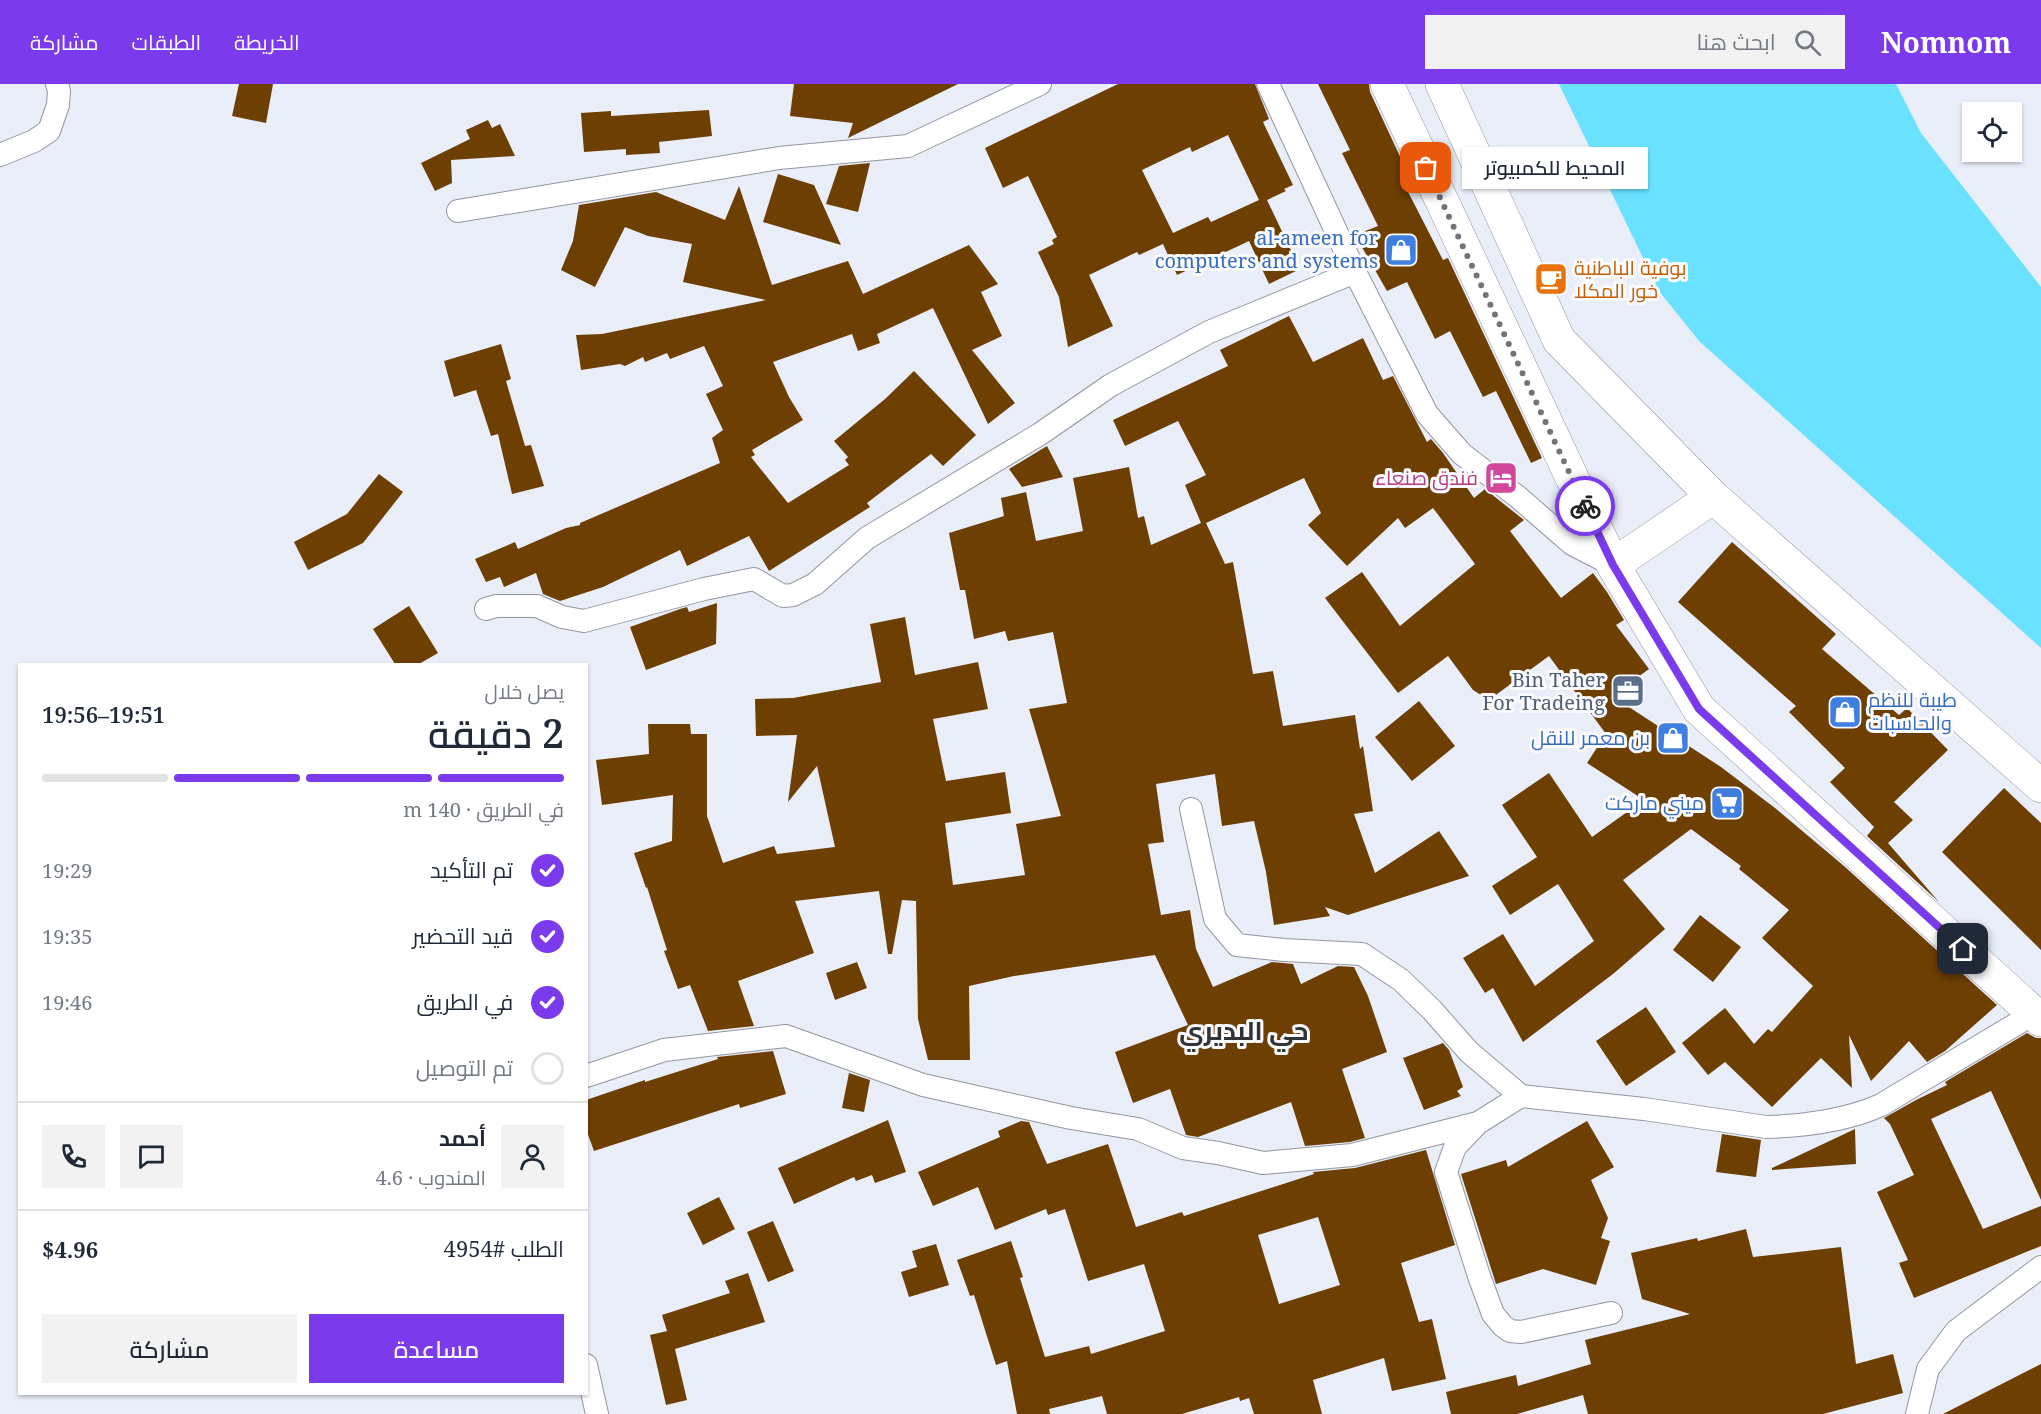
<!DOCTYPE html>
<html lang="ar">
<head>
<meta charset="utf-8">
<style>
  :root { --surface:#fff; --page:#f2f2f3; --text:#1f2937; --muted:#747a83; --line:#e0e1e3; --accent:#7c3aed }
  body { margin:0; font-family:"Noto Serif",Cairo,serif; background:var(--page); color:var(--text); direction:rtl; height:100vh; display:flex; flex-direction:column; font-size:22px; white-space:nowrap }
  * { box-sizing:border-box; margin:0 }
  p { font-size:20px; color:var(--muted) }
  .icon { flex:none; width:33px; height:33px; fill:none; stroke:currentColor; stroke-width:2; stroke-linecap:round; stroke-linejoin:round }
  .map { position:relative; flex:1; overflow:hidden; direction:ltr }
  .details { position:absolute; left:18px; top:579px; width:570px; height:732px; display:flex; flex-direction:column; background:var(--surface); border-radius:0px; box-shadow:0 2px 4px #0004; direction:rtl }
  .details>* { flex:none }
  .fabs { position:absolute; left:1962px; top:18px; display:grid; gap:12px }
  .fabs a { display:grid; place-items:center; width:60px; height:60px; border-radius:0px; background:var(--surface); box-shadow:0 2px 4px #0004; font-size:30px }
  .pin { position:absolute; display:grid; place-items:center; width:51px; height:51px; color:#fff; margin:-26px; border-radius:12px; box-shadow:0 3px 9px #0006 }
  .courier { position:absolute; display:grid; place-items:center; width:60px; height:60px; margin:-30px; border:4px solid #7c3aed; border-radius:50%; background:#fff; color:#222; box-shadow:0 2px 8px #0007 }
  .bubble { position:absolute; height:42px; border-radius:0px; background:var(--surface); box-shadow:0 2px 4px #0004; font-size:20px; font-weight:600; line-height:42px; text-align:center; direction:rtl }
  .head em { font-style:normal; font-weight:600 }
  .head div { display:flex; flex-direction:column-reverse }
  .head { display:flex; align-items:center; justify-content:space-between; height:102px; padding:0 24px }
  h1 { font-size:39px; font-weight:600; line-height:45px }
  .bar { display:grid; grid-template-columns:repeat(4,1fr); gap:9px 6px; align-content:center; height:72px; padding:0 24px }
  .bar i { height:8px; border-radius:4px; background:var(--line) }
  .bar .on { background:var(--accent) }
  .bar p { grid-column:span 4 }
  .line { display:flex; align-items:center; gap:15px; padding:0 24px; border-top:2px solid var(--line) }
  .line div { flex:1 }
  .round { display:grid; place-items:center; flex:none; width:63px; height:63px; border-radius:0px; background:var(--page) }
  ol { padding:0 24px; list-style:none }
  li { display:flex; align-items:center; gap:18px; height:66px }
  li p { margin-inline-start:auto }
  li .icon { padding:6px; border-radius:50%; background:var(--accent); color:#fff; stroke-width:4 }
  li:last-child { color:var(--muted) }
  li i { width:33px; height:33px; border:3px solid var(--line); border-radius:50% }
  .action { display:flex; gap:12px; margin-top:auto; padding:12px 24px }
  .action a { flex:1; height:69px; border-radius:0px; background:var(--accent); color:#fff; font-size:24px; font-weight:600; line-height:69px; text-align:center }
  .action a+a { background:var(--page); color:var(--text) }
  header { display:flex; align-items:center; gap:36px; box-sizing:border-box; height:84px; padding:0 30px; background:var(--accent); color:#fff }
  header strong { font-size:28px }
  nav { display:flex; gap:33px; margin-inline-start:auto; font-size:21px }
  .search { width:420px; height:54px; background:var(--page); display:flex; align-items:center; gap:15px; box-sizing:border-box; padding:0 21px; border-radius:0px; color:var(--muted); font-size:22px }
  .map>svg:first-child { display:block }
  .water { fill:#69e1ff }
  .building { fill:#6d3f03; fill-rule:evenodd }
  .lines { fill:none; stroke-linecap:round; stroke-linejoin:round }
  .minor-casing { stroke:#9396a0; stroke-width:24 }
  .trunk-casing { stroke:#9396a0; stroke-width:34 }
  .minor { stroke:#fff; stroke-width:22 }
  .trunk { stroke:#fff; stroke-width:33 }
  .done { stroke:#72747b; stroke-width:6; stroke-dasharray:0 10.8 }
  .route { stroke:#7c3aed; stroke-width:8 }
  .labels { text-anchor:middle; stroke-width:6; stroke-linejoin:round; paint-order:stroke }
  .shop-label { font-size:20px; fill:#366cbe; stroke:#fbfbfe; text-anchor:end }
  .food-label { font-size:20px; fill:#c56008; stroke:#fbfbfe; text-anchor:start }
  .hotel-label { font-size:20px; fill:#b23c85; stroke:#fbfbfe; text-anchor:end }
  .service-label { font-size:20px; fill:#4e5e75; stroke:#fbfbfe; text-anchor:end }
  .district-label { font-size:26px; font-weight:bold; fill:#323337; stroke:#fbfbfe }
</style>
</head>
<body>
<header>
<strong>Nomnom</strong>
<div class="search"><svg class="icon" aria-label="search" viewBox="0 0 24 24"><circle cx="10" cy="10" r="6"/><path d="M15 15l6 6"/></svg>ابحث هنا</div>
<nav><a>الخريطة</a><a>الطبقات</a><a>مشاركة</a></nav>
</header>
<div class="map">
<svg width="2041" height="1330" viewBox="0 0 2041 1330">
  <rect width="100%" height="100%" fill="#eaeef9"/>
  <path class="water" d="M1559,0H1896L1921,49L2041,203V564L1699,257L1659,207Z"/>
  <path class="building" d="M239,0H273L266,39L232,32Z
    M794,0H958L848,54L853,39L790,32Z
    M1118,0H1255L1269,35L1263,38L1293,101L1284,105L1286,107L1267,116L1300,185L1269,200L1249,157L1177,191L1163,160L1139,171L1137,168L1089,191L1113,242L1068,263L1059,213L1038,168L1054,160L1052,156L1057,153L1028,92L1003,104L985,64ZM1228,51L1259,116L1211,138L1208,133L1173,149L1142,86L1190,63L1192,68Z
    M1318,0H1369L1370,8L1410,94L1403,98L1443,176L1448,174L1542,374L1531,379L1496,307L1483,313L1450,247L1435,255L1407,198L1387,207L1355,151L1378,142L1342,69L1350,66Z
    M709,26L712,52L659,58L660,69L626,71V65L584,68L581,29L611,27V32Z
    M488,36L492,44L500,40L515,72L451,76L452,99L435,107L421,79L470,55L466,46Z
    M870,79L858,128L826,120L839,82Z
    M778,90L814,101L841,161L763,138Z
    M739,102L772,201L848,177L863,210L969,161L998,200L981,208L1002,252L972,266L1015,319L988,340L933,224L877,250L880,259L858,267L852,250L773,278L789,313L803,336L752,366L755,371L751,373L788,419L849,381L845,376L848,373L834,357L885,315L914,287L976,351L943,382L931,370L867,419L870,423L769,487L749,452L687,482L680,466L603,503L560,517L543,510L536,489L504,503L500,493L486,498L475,475L515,458L518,465L566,444L580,441V439L720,379L712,354L723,346L706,310L723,302L704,262L670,275L667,269L645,278L643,273L625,282L620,280L581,286L576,251L602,250L766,216L683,198L692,160L648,152L625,143L595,203L561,186L573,157L579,121L656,108L725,136Z
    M1289,232L1313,278L1363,254L1383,296L1393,292L1427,358L1431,355L1443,369L1474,414L1485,405L1524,436L1510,447L1561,514L1593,489L1607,508L1624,536L1616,541L1649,585L1612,612L1721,683L1775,724L1844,782L1997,921L1945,967L1927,978L1909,957L1871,997L1849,951L1852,1004L1821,974L1772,1023L1725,978L1708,991L1682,959L1725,924L1754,960L1768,945L1772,948L1813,902L1762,854L1789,826L1739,785L1741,782L1691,745L1623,796L1665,845L1613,890L1523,958L1493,904L1485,909L1463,874L1503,850L1535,902L1594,857L1558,800L1510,831L1492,802L1537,773L1502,721L1549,689L1592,753L1644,716L1587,679L1606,650L1549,572L1489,616L1473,606L1448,572L1398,609L1325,514L1362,488L1400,542L1475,480L1433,424L1405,444L1398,434L1347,482L1308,441L1321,429L1304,394L1206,439L1225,480L1233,478L1253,590L1273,587L1283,642L1355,631L1360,665L1363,662L1373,727L1354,730L1375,789L1439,747L1469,792L1348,831L1325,823L1330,832L1274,841L1266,788L1254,737L1222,742L1215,690L1156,700L1164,758L1148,760L1161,831L1190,826L1196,865L1213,903L1272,878L1293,880L1301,900L1338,882L1354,883L1368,912L1387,968L1342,985L1365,1054L1350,1058L1305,1062L1291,1018L1198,1053L1186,1051L1170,1005L1133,1019L1115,968L1188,941L1155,871L1014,892L969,902L970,976H928L918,935L916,817L902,816L892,870H888L879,807L795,817L814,869L738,897L754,942L708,947L690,901L678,905L664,867L667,866L647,803L646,804L634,769L672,757L673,711L602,721L596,676L649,670L648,640H690L691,650H707V732L723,779L774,762L777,770L835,763L817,682L788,718L797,651L756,652L755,615L793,614L881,598L870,540L905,533L915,591L978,578L988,625L933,635L946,697L1005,688L1011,729L945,739L953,801L1025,791L1016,740L1061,732L1029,625L1067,619L1053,548L1008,557L1005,547L974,555L965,506H960L949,449L1004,432L1001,414L1026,408L1036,457L1083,447L1073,394L1129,383L1138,434L1144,432L1151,461L1201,439L1185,401L1206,391L1178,337L1125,362L1113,336L1228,282L1220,266Z
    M501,260L511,295L506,297L525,362L531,361L544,402L512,410L498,350L491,352L476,306L454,313L444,277Z
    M1047,362L1063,393L1022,403L1009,385Z
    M379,390L403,408L363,459L308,486L294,458L347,430Z
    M1732,458L1836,550L1822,565L1899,631L1907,624L1948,666L1894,718L1913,736L1888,759L1939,818L1867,752L1874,743L1830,698L1845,684L1789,628L1796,622L1678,518Z
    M717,519L716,560L646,586L630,543L680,525L687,523L689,528Z
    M409,522L438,569L419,580H395L373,545Z
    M1419,617L1455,662L1412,697L1375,653Z
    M2004,704L2041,739V866L1942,768Z
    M1700,831L1741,863L1713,898L1673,866Z
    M857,878L867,904L835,916L826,889Z
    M1646,923L1676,968L1626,1002L1596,957Z
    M2027,949L2036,954H2041V1116L1991,1007L1931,1035L1983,1145L2041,1122V1162L1914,1214L1899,1179L1908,1176L1877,1108L1914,1091L1890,1040L1884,1034L1916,1016L1947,1001L1945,998Z
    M1443,959L1449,966L1463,1003L1457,1007L1461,1012L1424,1026L1403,974Z
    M773,967L786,1010L740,1024L739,1020L594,1067L586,1045V1016L645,996V998L718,975L717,973Z
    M849,989L870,996L864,1028L842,1024Z
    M888,1036L906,1088L875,1099L872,1091L856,1097L854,1093L794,1120L778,1084Z
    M1021,1037L1029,1038L1047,1080L1108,1060L1136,1143L1182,1128L1184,1132L1314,1090L1313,1088L1355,1084L1426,1066L1455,1161L1401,1179L1419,1238L1432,1235L1446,1295L1392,1307L1384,1274L1313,1296L1322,1330H1254L1249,1314L1240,1317L1239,1313L1182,1330H1107L1102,1312L1049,1325L1050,1330H1017L1007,1277L996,1281L974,1211L970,1212L957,1176L1011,1157L1023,1193L1020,1194L1045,1273L1089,1262L1091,1270L1165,1247L1144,1180L1088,1197L1065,1125L1048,1131L1046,1125L995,1146L978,1103L933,1122L918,1088L1000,1053L998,1047ZM1318,1133L1340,1201L1279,1220L1258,1151Z
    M1587,1037L1614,1083L1591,1096L1608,1134L1601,1154L1610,1157L1596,1201L1543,1185L1496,1200L1461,1090L1506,1076L1508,1083Z
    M1855,1045L1856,1080L1772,1086V1084Z
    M1722,1050L1761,1056L1756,1093L1716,1088Z
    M719,1113L735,1145L703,1161L687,1129Z
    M773,1137L794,1187L768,1198L747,1148Z
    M1746,1145L1753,1173L1841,1163L1856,1280L1893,1270L1903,1309L1823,1330H1588L1583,1311L1517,1330H1451L1446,1308L1516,1291L1518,1302L1591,1280L1585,1256L1690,1230L1642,1215L1631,1169L1697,1154L1698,1157Z
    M936,1160L949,1201L909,1213L901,1188L917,1183L912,1167Z
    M748,1189L765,1238L675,1265L687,1316L666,1321L650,1251L667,1247L662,1231L730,1209L725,1197Z
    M2041,1280V1330H1943Z"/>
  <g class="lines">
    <defs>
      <path id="minor" d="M1268,0L1355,188L1427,330L1462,370L1518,413L1572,460L1613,481
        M0,71L34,57L49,47L58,21L59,7L57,0
        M458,127L779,74L908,62L1040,0
        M486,525L496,522H537L562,533L584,537L704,505L754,495L783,512L793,511L815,500L867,454L1040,350L1111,301L1209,248L1355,188
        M1191,725L1215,835L1237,861L1284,866L1362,870L1401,896L1432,926L1469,968L1521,1012L1644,1025L1766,1043C1803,1042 1848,1036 1881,1021L2033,930
        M586,992L664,966L786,952L923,1001L1071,1034L1138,1045L1183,1064L1218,1069L1263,1079L1352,1071L1478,1039L1521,1012
        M1478,1039L1455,1063L1446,1088L1479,1192L1493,1230L1503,1242L1510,1247L1521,1248L1611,1229
        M586,1281L597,1330
        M1917,1330L1928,1285L1956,1247L2041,1183"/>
      <path id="trunk" d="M1387,0L1613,481L1699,625L2041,936
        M1442,0L1559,256L1713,413L2041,702
        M1613,481L1713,413"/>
    </defs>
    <use href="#minor" class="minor-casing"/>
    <use href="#trunk" class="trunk-casing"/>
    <use href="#minor" class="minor"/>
    <use href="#trunk" class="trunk"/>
  </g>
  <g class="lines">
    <path class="done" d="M1426,84L1585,422"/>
    <path class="route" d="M1585,422L1613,481L1699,625L1963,865"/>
  </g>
  <defs>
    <symbol id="shop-square" viewBox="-11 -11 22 22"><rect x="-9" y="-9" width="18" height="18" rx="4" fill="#3f7fe0" stroke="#fbfbfe"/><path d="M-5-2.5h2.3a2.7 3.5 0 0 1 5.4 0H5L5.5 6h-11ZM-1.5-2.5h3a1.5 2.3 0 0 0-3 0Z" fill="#fff"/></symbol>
    <symbol id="cafe-square" viewBox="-11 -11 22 22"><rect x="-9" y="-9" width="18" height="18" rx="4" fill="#e8710a" stroke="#fbfbfe"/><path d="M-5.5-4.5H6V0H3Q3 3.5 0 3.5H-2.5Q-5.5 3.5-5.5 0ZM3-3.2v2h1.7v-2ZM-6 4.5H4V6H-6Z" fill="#fff"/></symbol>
    <symbol id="hotel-square" viewBox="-11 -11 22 22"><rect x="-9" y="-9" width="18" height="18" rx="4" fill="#d1479c" stroke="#fbfbfe"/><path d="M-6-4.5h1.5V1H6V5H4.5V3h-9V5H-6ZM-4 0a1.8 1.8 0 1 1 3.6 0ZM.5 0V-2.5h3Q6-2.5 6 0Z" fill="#fff"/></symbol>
    <symbol id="office-square" viewBox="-11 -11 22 22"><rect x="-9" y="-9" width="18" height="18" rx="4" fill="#5c6f8a" stroke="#fbfbfe"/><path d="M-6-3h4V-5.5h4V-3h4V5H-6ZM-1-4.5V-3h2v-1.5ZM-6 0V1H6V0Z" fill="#fff"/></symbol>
    <symbol id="supermarket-square" viewBox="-11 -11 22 22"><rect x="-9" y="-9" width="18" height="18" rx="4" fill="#3f7fe0" stroke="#fbfbfe"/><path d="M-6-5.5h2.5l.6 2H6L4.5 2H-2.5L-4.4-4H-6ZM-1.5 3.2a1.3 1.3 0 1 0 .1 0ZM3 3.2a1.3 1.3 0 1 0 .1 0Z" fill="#fff"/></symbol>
  </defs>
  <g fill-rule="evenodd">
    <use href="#shop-square" x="1382" y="147" width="38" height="38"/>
    <use href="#cafe-square" x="1532" y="176" width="38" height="38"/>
    <use href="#hotel-square" x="1482" y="375" width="38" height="38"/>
    <use href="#office-square" x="1609" y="588" width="38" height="38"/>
    <use href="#shop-square" x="1826" y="609" width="38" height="38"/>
    <use href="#shop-square" x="1654" y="635" width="38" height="38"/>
    <use href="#supermarket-square" x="1708" y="700" width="38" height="38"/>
  </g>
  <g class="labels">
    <g class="shop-label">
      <text x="1378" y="161">al-ameen for<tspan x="1378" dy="23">computers and systems</tspan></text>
      <text x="1868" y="623" text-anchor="start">طيبة للنظم<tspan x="1868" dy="23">والحاسبات</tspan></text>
      <text x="1650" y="661">بن معمر للنقل</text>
      <text x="1704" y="726">ميني ماركت</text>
    </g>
    <g class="food-label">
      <text x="1574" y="191">بوفية الباطنية<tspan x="1574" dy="23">خور المكلا</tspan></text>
    </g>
    <g class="hotel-label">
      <text x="1478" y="401">فندق صنعاء</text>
    </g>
    <g class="service-label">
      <text x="1605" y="603">Bin Taher<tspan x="1605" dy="23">For Tradeing</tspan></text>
    </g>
    <g class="district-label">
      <text x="1244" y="956">حي البديري</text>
    </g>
  </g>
</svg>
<div class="fabs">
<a><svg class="icon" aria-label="locate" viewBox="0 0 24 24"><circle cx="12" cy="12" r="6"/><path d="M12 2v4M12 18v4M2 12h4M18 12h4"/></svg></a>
</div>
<div class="pin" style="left:1426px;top:84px;background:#ea580c"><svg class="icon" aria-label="bag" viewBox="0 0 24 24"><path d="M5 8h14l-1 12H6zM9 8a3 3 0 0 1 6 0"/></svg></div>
<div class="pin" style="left:1963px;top:865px;background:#1f2937"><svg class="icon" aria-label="home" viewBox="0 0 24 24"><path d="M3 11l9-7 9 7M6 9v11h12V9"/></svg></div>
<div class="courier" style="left:1585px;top:422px"><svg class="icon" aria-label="bike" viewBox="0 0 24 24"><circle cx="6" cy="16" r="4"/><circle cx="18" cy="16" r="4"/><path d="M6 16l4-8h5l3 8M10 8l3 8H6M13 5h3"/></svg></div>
<div class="bubble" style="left:1462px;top:63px;width:186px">المحيط للكمبيوتر</div>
<section class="details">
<div class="head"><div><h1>2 دقيقة</h1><p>يصل خلال</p></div><em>19:51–19:56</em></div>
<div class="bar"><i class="on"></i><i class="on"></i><i class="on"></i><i></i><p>في الطريق · 140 m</p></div>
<ol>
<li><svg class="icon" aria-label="check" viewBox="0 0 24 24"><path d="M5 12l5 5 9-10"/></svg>تم التأكيد<p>19:29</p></li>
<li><svg class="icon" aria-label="check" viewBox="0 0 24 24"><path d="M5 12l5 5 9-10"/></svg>قيد التحضير<p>19:35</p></li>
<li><svg class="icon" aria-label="check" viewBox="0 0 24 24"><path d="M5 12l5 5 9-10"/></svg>في الطريق<p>19:46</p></li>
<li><i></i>تم التوصيل</li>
</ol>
<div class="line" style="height:108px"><a class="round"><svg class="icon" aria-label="person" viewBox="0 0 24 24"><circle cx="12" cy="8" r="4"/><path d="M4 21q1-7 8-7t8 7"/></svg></a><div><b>أحمد</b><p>المندوب · 4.6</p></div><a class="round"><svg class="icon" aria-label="chat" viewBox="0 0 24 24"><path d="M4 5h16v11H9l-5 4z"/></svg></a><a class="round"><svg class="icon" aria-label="phone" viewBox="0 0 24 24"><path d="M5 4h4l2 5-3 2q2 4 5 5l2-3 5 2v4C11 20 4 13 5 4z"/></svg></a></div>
<div class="line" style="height:78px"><div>الطلب #4954</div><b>$4.96</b></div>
<div class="action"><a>مساعدة</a><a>مشاركة</a></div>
</section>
</div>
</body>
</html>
